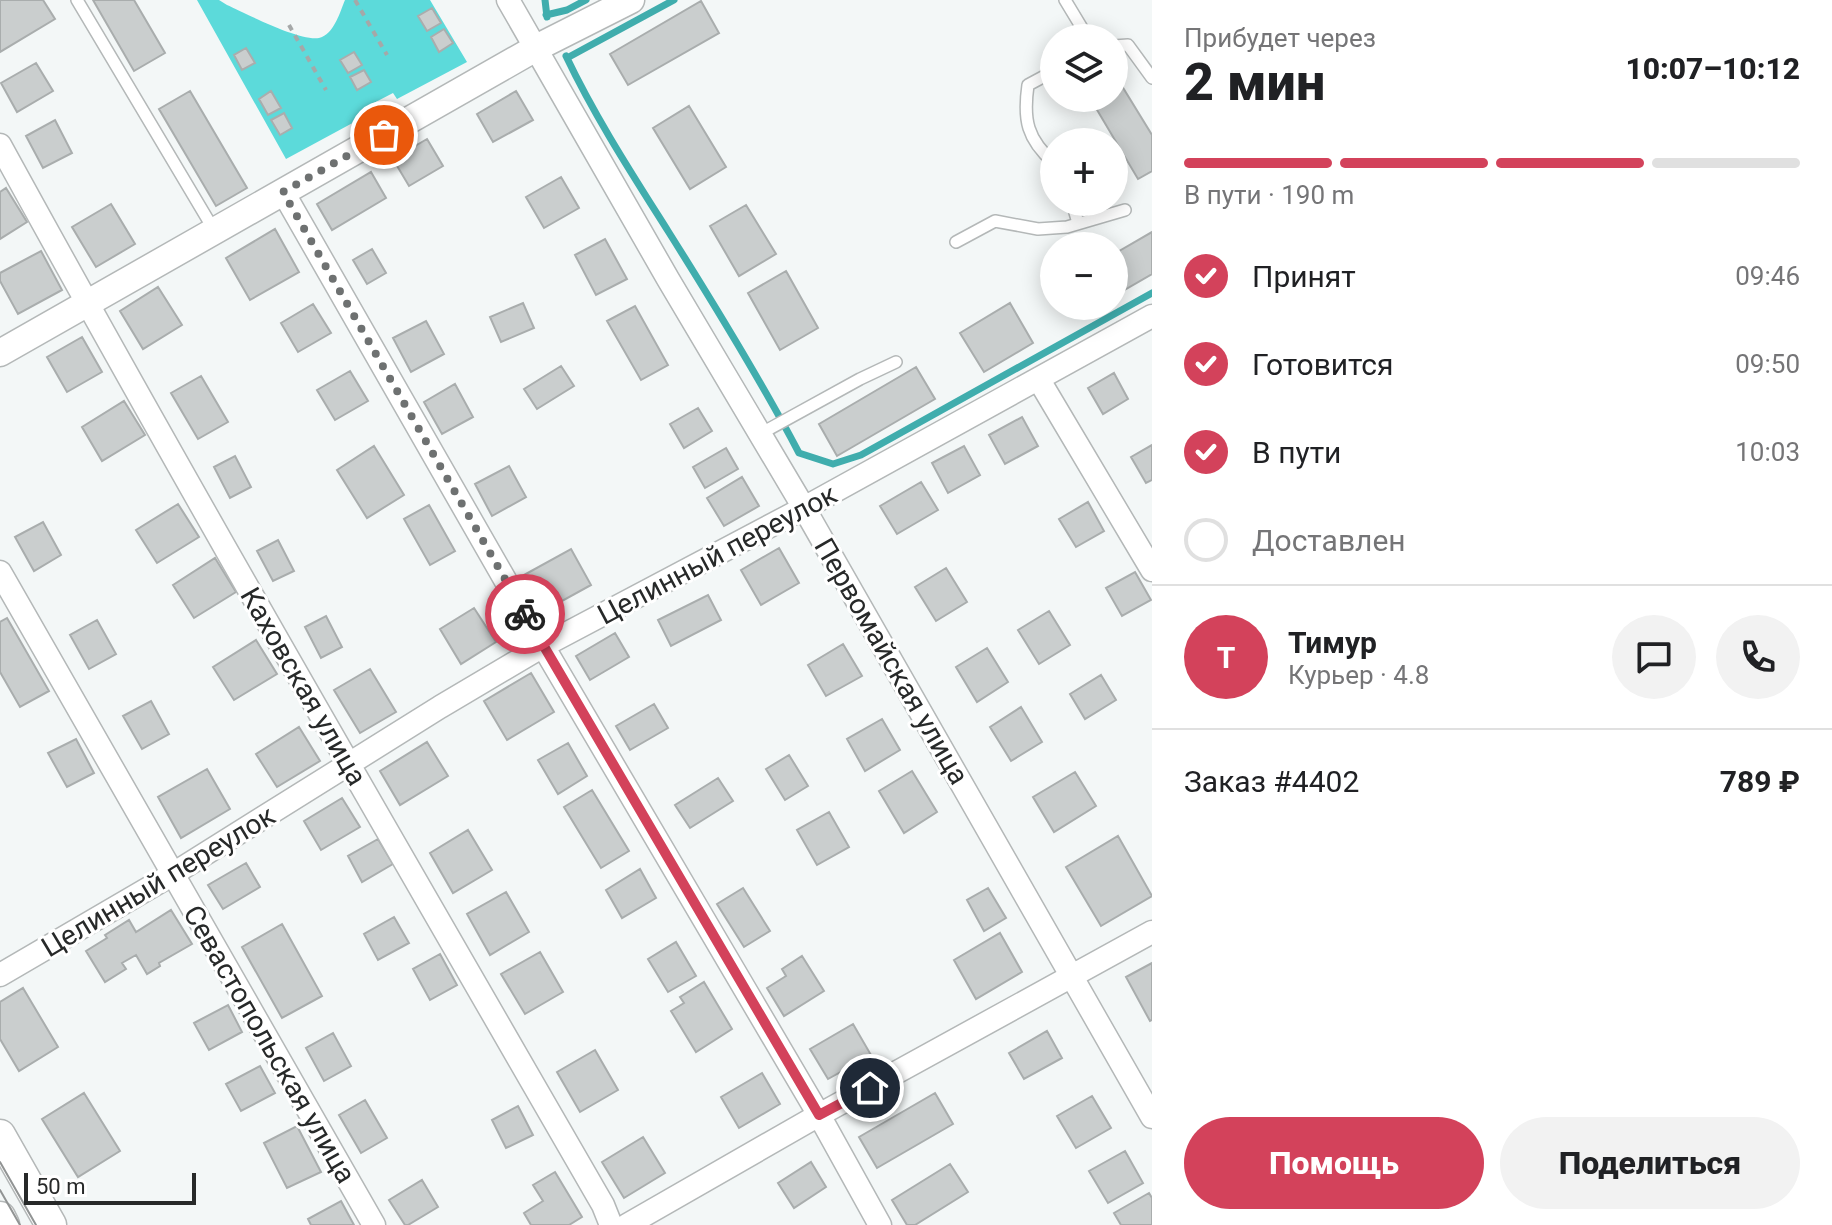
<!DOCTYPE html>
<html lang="ru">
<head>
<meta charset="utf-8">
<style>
  :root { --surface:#fff; --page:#f2f2f2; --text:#202124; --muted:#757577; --line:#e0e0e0; --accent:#d3425b }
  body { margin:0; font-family:Roboto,sans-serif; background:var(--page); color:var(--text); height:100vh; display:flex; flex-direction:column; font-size:30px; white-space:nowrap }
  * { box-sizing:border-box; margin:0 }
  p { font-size:26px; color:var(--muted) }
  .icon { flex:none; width:44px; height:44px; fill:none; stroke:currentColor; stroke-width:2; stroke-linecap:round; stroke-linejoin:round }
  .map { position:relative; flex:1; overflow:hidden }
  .side { display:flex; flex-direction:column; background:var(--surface); width:680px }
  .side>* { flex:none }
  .controls { position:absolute; left:1040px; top:24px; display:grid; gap:16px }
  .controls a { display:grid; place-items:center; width:88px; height:88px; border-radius:50%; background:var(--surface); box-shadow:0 4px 20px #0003; font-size:40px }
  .scale { position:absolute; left:24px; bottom:20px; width:172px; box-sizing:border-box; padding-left:8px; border:4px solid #272929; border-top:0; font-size:22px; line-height:28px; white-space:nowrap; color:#272929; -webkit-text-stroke:6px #fff; paint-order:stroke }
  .pin { position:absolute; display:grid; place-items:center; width:68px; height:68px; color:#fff; margin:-34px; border:4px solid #fff; border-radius:50%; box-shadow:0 2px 8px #0007 }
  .courier { position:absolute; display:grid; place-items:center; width:80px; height:80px; margin:-40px; border:6px solid #d3425b; border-radius:50%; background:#fff; color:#222; box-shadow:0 2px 10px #0007 }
  .summary em { font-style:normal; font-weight:800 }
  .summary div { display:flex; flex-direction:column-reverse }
  .summary { display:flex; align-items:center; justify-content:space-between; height:136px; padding:0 32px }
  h1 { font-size:52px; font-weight:800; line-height:60px }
  .bar { display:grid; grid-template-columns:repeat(4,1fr); gap:12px 8px; align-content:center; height:96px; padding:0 32px }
  .bar i { height:10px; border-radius:6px; background:var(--line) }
  .bar .selected { background:var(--accent) }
  .bar p { grid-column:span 4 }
  .line { display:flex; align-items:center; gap:20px; padding:0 32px; border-top:2px solid var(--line) }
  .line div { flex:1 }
  .round { display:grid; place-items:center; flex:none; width:84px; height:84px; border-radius:42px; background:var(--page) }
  ol { padding:0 32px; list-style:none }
  li { display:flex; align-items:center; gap:24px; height:88px }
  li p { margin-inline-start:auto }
  li .icon { padding:8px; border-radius:50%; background:var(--accent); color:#fff; stroke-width:4 }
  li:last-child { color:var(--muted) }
  li i { width:44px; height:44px; border:4px solid var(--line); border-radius:50% }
  .primary-button { display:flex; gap:16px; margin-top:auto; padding:16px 32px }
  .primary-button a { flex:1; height:92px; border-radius:48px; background:var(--accent); color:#fff; font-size:32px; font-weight:800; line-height:92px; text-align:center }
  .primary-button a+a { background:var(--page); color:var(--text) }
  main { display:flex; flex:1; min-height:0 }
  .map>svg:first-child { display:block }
  .green { fill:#5cdada }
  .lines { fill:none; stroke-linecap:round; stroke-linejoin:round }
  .stream { stroke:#40adad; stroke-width:7 }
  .building { fill:#cacece; stroke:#a9adad; stroke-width:2 }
  .service-casing { stroke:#b4b8b8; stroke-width:14 }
  .minor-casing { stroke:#b4b8b8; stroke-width:25 }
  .tertiary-casing { stroke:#b4b8b8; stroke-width:29 }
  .secondary-casing { stroke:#b4b8b8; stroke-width:33 }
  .path { stroke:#a5a8a8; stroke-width:4; stroke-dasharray:6 6; stroke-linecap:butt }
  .service { stroke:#fff; stroke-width:11 }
  .minor { stroke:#fff; stroke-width:22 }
  .tertiary { stroke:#fff; stroke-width:26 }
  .secondary { stroke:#fff; stroke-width:30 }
  .tram { stroke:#919494; stroke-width:2 }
  .done { stroke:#6e7171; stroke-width:8; stroke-dasharray:0 14.4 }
  .route { stroke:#d3425b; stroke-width:10 }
  .labels { text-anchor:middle; stroke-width:6; stroke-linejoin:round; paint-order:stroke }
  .street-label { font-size:28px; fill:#272929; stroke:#fff }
</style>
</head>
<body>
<main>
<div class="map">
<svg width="1152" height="1225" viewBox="0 0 1152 1225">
  <rect width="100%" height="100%" fill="#f3f7f7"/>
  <path class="green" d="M197,0H219L227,5C245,13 306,45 322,37C335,31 340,12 345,0H430L467,62L397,99L393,93L368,106L371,113L286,159Z"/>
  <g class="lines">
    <path class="stream" d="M545,0L547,17
      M546,15L567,10L586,0
      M566,56C595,117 632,174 668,231C714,304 759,377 799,453L833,464L861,455L1152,293
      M567,58L674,0"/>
  </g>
  <path class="building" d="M0,0H43L55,19L0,52Z
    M93,0H134L165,53L134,71Z
    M701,1L719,33L628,85L610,54Z
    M432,8L441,23L427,31L418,16Z
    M444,29L453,43L439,52L431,37Z
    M246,48L255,63L242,70L234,55Z
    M354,52L362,65L348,73L340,60Z
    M36,63L53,91L17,112L1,83Z
    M364,70L371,82L357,90L350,77Z
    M1114,73L1152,135V171L1138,179L1090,98H1114Z
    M190,91L247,188L216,206L159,109Z
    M271,91L281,108L268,115L259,99Z
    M516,91L533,120L493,142L477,114Z
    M689,106L726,167L690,189L653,128Z
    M284,113L292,128L280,135L271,120Z
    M55,120L72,153L43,168L26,136Z
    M427,139L443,166L409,186L393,159Z
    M371,172L386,198L332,230L317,204Z
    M561,177L579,208L544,228L526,197Z
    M6,188L27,222L0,239V192Z
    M111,204L135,244L96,267L72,227Z
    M746,205L776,254L739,276L710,226Z
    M275,229L299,272L250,300L226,258Z
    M1152,232V274L1114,296V254Z
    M605,239L627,279L596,295L575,255Z
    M372,249L386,273L367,284L353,260Z
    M41,251L62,290L18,314L0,281V273Z
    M786,271L818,328L780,350L748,293Z
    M158,287L182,325L143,349L120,311Z
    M523,303L534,328L501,342L490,317Z
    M1010,303L1033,343L984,372L960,333Z
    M313,304L331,333L298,352L281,323Z
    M635,306L668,365L641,380L607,321Z
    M426,321L444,354L411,372L393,338Z
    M82,337L102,372L67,392L47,357Z
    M561,366L574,386L537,409L524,389Z
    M916,367L935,399L837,456L819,424Z
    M350,371L368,401L335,420L317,390Z
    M1114,373L1128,399L1103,414L1088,388Z
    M201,376L228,422L198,439L171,393Z
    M455,384L473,417L442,434L424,402Z
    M124,401L145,435L102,461L82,427Z
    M698,408L712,431L684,448L670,424Z
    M1022,417L1038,446L1005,464L989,435Z
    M1152,445V480L1146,483L1131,457Z
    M374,446L404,495L367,518L337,470Z
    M964,446L980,475L948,493L932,463Z
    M726,448L738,469L705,488L693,467Z
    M235,456L251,487L230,498L214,467Z
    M509,466L526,497L492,516L475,484Z
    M742,477L759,506L724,526L707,498Z
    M921,482L938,510L897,534L880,506Z
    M1088,502L1104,531L1076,547L1059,519Z
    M178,504L199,537L157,563L136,530Z
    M429,505L455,551L430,565L404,519Z
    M43,522L61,555L34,571L15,537Z
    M278,540L294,571L273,581L257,551Z
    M779,548L799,583L761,605L741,570Z
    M571,549L591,585L544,611L524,575Z
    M215,558L236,592L194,618L173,585Z
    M946,568L967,602L936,621L915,587Z
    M1135,572L1151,600L1122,616L1106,588Z
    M708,595L721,620L671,646L658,620Z
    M474,608L496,642L461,664L440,629Z
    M1049,611L1070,645L1039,664L1018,630Z
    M326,616L342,647L321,658L305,627Z
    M7,618L49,691L20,707L0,672V622Z
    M97,620L116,654L89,669L70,635Z
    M615,633L629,657L590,680L576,656Z
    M256,640L277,674L234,700L213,667Z
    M843,644L862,676L826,696L808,665Z
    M987,648L1008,682L977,702L956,667Z
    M370,669L396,712L360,733L334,690Z
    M531,673L554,712L507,740L484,701Z
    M1101,675L1116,700L1085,719L1070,694Z
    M151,701L169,734L142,749L123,716Z
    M654,704L668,728L630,750L616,726Z
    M1021,707L1042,742L1011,761L990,727Z
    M882,719L900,750L865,771L847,739Z
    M299,727L320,761L277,787L256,754Z
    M76,739L94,773L67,787L48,753Z
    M427,742L448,776L400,805L380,771Z
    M568,743L587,776L558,794L538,760Z
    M789,755L808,786L785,800L766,769Z
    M207,769L230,809L181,838L158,797Z
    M912,771L937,812L904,833L879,791Z
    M1075,772L1096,806L1054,832L1033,797Z
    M718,778L733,801L690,828L675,805Z
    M592,790L629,851L601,868L564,807Z
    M342,798L360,827L321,850L304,821Z
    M829,812L849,847L817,865L797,830Z
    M468,830L492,870L453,893L430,853Z
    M1118,836L1152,896L1101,926L1066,867Z
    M378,839L393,864L362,882L348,856Z
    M246,863L260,887L223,909L208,885Z
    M640,869L656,898L622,918L606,890Z
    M743,888L770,931L744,947L717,904Z
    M988,888L1006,918L984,931L967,900Z
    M506,892L529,932L490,955L467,914Z
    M171,910L192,944L159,963L160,966L147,974L136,955L122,963L126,969L105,982L86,951L107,938L105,935L129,920L136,932Z
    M394,917L409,943L378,960L364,934Z
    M282,924L322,996L282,1018L242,947Z
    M1000,933L1022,972L976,999L954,960Z
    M676,942L696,976L668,992L648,959Z
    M540,952L563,992L525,1014L501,974Z
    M440,954L457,985L430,1000L413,969Z
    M802,956L824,991L784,1016L767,988L786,976L782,969Z
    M1152,963V1020L1150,1021L1126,977Z
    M704,982L732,1029L696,1052L671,1011L684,1003L680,997Z
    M23,988L58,1047L19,1071L0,1039V1002Z
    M228,1005L242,1032L209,1050L194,1023Z
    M853,1024L871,1055L828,1079L810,1049Z
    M1047,1031L1062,1058L1024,1079L1009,1053Z
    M333,1033L351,1066L324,1081L306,1048Z
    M595,1050L618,1090L580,1112L557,1072Z
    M260,1066L275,1093L241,1111L226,1084Z
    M762,1073L780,1104L739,1128L721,1097Z
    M84,1093L120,1151L78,1177L42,1119Z
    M935,1093L953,1124L877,1168L859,1137Z
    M1092,1096L1111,1128L1076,1148L1057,1116Z
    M365,1100L387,1138L361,1153L339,1115Z
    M518,1106L533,1135L506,1148L492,1120Z
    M297,1126L321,1172L287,1188L264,1143Z
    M643,1137L665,1173L624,1198L602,1162Z
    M1125,1151L1143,1183L1108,1203L1089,1171Z
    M811,1162L826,1187L794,1208L778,1183Z
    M950,1164L968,1192L915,1225H907L892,1200Z
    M555,1172L582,1217L569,1225H531L524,1213L543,1201L533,1185Z
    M422,1180L438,1207L408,1225H405L389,1200Z
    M1149,1193L1152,1198V1225H1121L1114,1213Z
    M341,1201L354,1225H311L308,1219Z"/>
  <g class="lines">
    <defs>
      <path id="service" d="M77,0L214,230
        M1065,0L1088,38
        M1114,46L1128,45L1152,78
        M1054,71L1028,85C1023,120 1027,139 1054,163
        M1072,202L1078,223
        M956,242L995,221L1038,229L1067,227L1125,210
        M760,434L860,379L896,362"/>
      <path id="minor" d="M508,0L668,279L804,508L1152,1117
        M0,145C195,501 400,853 603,1205L611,1225
        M283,192L543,646L819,1115L880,1225
        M1039,380L1152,570
        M0,572L374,1225
        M0,975L173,874L440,707L543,646L804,508L1152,316
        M627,1225L819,1115L1152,932"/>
      <path id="tertiary" d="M0,353L536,48L631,0"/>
      <path id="secondary" d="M0,1135L51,1225
        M0,1217L4,1225"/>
    </defs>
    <use href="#service" class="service-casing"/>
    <use href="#minor" class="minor-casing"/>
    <use href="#tertiary" class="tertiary-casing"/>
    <use href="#secondary" class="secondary-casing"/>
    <path class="path" d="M355,0L387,55
      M289,25L326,90"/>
    <use href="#service" class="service"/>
    <use href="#minor" class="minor"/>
    <use href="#tertiary" class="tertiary"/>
    <use href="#secondary" class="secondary"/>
    <path class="tram" d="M0,1162L36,1225
      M0,1190L20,1225"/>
  </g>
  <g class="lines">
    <path class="done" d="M384,135L283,192L525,614"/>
    <path class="route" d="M525,614L819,1115L870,1088"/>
  </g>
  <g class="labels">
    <g class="street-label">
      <text transform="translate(717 554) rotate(-28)" y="10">Целинный переулок</text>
      <text transform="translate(892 661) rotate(60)" y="10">Первомайская улица</text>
      <text transform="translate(304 686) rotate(60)" y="10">Каховская улица</text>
      <text transform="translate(158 881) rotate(-31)" y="10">Целинный переулок</text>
      <text transform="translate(270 1044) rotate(60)" y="10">Севастопольская улица</text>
    </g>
  </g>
</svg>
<div class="controls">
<a><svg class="icon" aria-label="layers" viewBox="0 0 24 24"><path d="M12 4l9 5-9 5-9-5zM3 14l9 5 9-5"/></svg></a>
<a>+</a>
<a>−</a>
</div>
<div class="scale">50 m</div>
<div class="pin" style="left:384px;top:135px;background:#ea580c"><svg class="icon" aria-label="bag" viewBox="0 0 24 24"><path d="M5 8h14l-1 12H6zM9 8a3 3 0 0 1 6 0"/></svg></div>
<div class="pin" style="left:870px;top:1088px;background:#1f2937"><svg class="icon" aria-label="home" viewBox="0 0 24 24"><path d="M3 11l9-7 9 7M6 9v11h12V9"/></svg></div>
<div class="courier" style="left:525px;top:614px"><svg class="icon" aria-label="bike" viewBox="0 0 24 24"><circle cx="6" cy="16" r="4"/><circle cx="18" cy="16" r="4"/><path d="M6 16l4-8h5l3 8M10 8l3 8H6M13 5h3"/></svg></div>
</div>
<section class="side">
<div class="summary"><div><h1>2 мин</h1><p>Прибудет через</p></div><em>10:07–10:12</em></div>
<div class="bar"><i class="selected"></i><i class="selected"></i><i class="selected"></i><i></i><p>В пути · 190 m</p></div>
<ol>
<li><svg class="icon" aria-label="check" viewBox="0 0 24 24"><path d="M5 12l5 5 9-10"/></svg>Принят<p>09:46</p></li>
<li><svg class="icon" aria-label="check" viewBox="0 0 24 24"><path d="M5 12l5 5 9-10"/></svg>Готовится<p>09:50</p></li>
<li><svg class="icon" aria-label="check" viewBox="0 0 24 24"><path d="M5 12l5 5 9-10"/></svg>В пути<p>10:03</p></li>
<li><i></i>Доставлен</li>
</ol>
<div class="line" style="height:144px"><b class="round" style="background:var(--accent);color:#fff">Т</b><div><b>Тимур</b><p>Курьер · 4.8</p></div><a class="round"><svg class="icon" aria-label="chat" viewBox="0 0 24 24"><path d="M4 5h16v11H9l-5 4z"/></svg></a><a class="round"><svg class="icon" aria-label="phone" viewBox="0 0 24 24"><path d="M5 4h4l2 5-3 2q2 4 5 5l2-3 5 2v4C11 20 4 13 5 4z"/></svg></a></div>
<div class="line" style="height:104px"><div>Заказ #4402</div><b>789 ₽</b></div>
<div class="primary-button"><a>Помощь</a><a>Поделиться</a></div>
</section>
</main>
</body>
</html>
